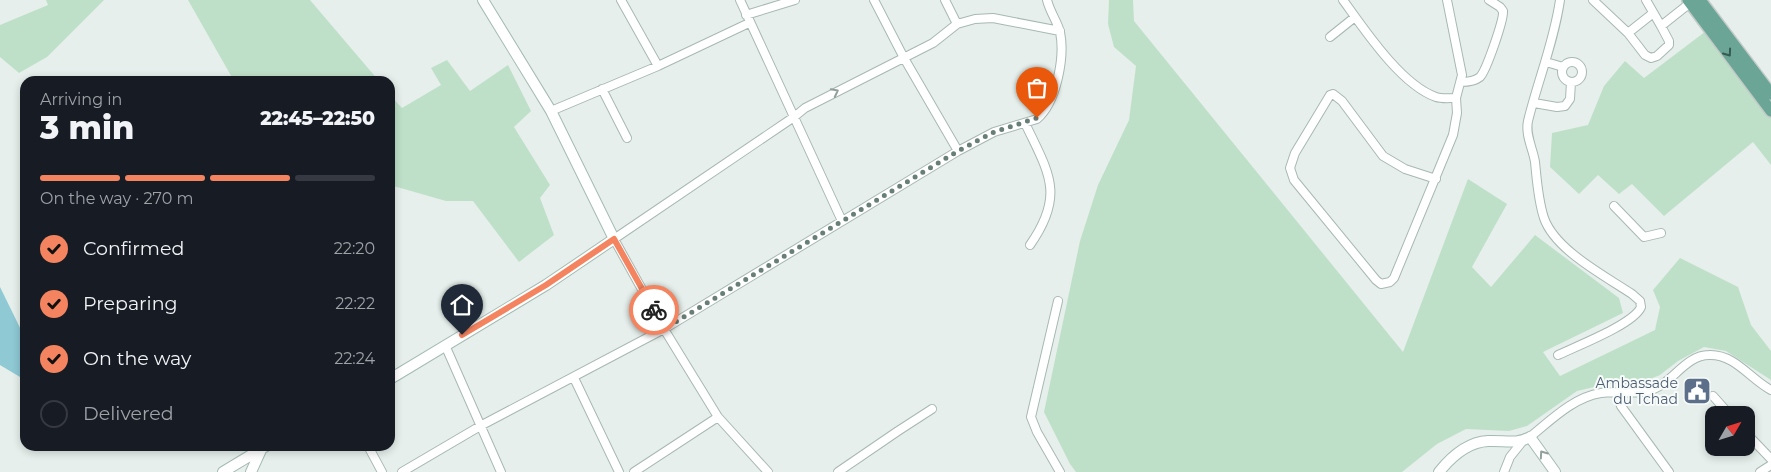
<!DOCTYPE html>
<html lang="en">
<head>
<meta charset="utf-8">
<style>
  :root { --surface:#171b24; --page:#20242c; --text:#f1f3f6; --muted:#9ea1a6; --line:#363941; --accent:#f4845f }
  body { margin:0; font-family:Montserrat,sans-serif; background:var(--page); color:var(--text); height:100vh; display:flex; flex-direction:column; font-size:19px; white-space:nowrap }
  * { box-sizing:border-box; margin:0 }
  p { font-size:16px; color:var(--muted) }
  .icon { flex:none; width:28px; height:28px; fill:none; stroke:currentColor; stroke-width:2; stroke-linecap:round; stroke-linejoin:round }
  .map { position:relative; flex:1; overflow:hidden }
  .details { position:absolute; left:20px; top:76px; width:375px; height:375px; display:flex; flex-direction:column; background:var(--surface); border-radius:15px; box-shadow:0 2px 8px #0003 }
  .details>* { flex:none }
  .needle { width:32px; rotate:51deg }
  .controls { position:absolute; left:1705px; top:406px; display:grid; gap:10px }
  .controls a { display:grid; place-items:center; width:50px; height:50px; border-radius:10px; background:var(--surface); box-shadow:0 2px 8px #0003; font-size:25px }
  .pin { position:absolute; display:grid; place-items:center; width:42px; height:42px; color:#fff; margin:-51px -21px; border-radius:50% 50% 50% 0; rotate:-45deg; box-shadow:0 0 5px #0007 }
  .pin .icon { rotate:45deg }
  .courier { position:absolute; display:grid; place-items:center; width:50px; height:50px; margin:-25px; border:4px solid #f4845f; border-radius:50%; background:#fff; color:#222; box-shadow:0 1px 6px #0007 }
  .summary em { font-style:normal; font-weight:800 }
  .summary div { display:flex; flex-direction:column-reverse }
  .summary { display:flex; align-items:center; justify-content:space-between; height:85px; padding:0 20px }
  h1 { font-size:32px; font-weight:800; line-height:38px }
  .bar { display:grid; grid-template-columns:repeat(4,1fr); gap:8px 5px; align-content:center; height:60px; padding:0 20px }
  .bar i { height:6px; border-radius:4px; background:var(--line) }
  .bar .active { background:var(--accent) }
  .bar p { grid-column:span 4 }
  ol { padding:0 20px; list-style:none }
  li { display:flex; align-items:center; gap:15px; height:55px }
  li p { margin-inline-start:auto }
  li .icon { padding:5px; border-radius:50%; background:var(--accent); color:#111; stroke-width:4 }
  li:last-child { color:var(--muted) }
  li i { width:28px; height:28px; border:2px solid var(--line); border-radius:50% }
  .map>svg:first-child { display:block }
  .green { fill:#bfe0c8 }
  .water { fill:#8ec9d4 }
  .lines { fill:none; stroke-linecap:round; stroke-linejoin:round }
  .street-casing { stroke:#a8b8b2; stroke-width:10 }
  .secondary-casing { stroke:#a4bbb3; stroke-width:12 }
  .primary-casing { stroke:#c2cac8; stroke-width:14 }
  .street { stroke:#fff; stroke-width:8 }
  .secondary { stroke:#fff; stroke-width:10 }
  .primary { stroke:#6aa596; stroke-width:11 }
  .oneway { stroke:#365b51 }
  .oneway2 { stroke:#92a09c }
  .done { stroke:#687f78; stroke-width:5; stroke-dasharray:0 9 }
  .route { stroke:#f4845f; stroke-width:6 }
  .labels { text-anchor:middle; stroke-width:4; stroke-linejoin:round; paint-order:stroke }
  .service-label { font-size:14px; fill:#4e5e75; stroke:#f7fbf9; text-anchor:end }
</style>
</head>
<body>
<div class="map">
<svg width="1771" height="472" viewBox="0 0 1771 472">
  <rect width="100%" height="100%" fill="#e6efeb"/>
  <path class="green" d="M46,0H104L47,57L19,73L0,57V25L48,5Z
    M188,0H310L379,81H234Z
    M1109,0H1133L1134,21L1403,352L1468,179L1507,204L1472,267L1491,287L1535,235L1619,298L1623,313L1543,352L1560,376L1655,330L1660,307L1653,290L1680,258L1738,287L1751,325L1771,351V380L1726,351L1704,347L1678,361L1660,375L1638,384H1607L1577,391L1527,426L1509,431L1466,429L1437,444L1402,472H1076L1070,464L1044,412L1080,241L1098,185L1129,120L1136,66L1114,47L1108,24Z
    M1714,25L1771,104V165L1753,142L1664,216L1632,184L1619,194L1598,175L1579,194L1550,167L1552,133L1588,125L1604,86L1625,61L1644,78Z
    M447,60L470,91L508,65L531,111L514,127L550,185L540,198L554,235L519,262L473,201H446L390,185V95L402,108L441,85L431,68Z"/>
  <path class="water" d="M0,287L25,338V380L0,365Z"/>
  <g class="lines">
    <defs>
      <path id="street" d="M621,0L658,66
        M740,0L842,221
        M1343,0C1364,29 1401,85 1436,97C1442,99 1449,98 1456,98
        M1593,0L1628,33L1645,55L1651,58L1657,56L1669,45V41L1661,26L1690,3
        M1646,0L1661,26
        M746,15L795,0
        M957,24L975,19L993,18L1060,31
        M1628,33L1652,14
        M1330,37L1355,17
        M1546,62L1563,67
        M1562 72a10 10 0 1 1 20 0a10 10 0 1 1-20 0Z
        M1461,82C1467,82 1475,81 1480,77C1486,71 1504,20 1503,11L1500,7L1489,0
        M602,89L627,138
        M1534,103L1557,107L1565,106L1570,99L1571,82
        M551,111L658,66L749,23
        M1025,123C1048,172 1066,194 1030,245
        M958,151L994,132L1037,119C1057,102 1065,56 1060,32C1057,21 1050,12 1047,0
        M1436,179L1405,169L1383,156L1342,101L1333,94L1330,95L1295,153L1290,168L1294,180L1376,280L1381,284L1390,282L1394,278L1453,135L1457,113L1456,98L1462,75L1447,0
        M1614,206L1644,237L1661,233
        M1058,301L1031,417L1037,432L1060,472
        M445,345L501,472
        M1558,355C1577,346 1634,324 1641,307L1640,301L1632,294C1605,276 1555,250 1544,218C1538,200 1537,181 1535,162C1533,149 1525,135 1528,121C1538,80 1554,42 1560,0
        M574,378L619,472
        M1617,394L1621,406L1669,472
        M1713,396L1730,415
        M1746,433L1771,459
        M1530,437C1551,420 1574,397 1601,393C1620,390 1640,397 1658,387C1675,378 1688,355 1709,355C1735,354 1750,379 1771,390
        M368,446L382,472
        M402,472L482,425L664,329L958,151L904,58L874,0
        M634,472L718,417
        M768,472L718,417L664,329L614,239L794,117L805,108L933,43L957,24L945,0
        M838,472L898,431L932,409
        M1504,472L1510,457L1522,442
        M1760,472L1771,465"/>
      <path id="secondary" d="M390,379L546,285L614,239L551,111L483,0
        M223,472L266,446
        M251,472L261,450
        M1439,472C1451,457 1468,442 1488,441C1504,440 1516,445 1530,437L1555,472"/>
      <path id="primary" d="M1688,0L1771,111
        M1700,0L1771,94"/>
    </defs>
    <use href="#street" class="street-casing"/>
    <use href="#secondary" class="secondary-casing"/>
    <use href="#primary" class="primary-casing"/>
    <use href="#street" class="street"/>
    <use href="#secondary" class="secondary"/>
    <use href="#primary" class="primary"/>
  </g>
  <defs><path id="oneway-chevron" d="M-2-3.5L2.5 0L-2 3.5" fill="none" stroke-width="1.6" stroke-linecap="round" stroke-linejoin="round" transform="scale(1.25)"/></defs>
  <use class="oneway" href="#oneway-chevron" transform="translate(1728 53) rotate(54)"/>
  <g class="oneway2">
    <use href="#oneway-chevron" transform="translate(835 92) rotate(-27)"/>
    <use href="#oneway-chevron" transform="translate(1543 454) rotate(-125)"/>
  </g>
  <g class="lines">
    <path class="done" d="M654,310L664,329L958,151L994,132L1037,118"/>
    <path class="route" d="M462,335L546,285L614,239L654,310"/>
  </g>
  <defs>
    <symbol id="civic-square" viewBox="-11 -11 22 22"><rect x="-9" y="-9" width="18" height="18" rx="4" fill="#5c6f8a" stroke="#f7fbf9"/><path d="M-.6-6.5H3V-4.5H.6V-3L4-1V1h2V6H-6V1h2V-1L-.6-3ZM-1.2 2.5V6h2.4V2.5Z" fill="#fff"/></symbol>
  </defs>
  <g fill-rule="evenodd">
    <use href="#civic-square" x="1681" y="375" width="32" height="32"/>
  </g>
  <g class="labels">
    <g class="service-label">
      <text x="1678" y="388">Ambassade<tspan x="1678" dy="16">du Tchad</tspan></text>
    </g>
  </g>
</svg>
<div class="controls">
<a><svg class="needle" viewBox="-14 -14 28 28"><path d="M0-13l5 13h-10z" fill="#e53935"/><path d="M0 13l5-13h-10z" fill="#9ea1a6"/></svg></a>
</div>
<div class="pin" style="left:1037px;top:118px;background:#ea580c"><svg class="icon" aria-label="bag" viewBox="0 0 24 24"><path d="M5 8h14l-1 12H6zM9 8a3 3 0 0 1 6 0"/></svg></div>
<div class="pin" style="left:462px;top:335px;background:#1f2937"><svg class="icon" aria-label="home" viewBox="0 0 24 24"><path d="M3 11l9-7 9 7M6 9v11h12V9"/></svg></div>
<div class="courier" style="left:654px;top:310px"><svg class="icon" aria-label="bike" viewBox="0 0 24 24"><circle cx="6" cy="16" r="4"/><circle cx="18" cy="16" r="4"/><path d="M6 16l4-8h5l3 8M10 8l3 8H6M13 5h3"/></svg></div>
<section class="details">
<div class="summary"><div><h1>3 min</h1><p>Arriving in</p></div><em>22:45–22:50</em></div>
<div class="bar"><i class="active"></i><i class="active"></i><i class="active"></i><i></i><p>On the way · 270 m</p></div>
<ol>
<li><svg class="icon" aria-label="check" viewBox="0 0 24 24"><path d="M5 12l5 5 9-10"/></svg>Confirmed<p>22:20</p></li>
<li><svg class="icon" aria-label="check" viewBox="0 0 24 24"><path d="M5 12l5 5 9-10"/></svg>Preparing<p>22:22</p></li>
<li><svg class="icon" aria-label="check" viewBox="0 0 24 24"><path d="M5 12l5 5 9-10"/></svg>On the way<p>22:24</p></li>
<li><i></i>Delivered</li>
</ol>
</section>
</div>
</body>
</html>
